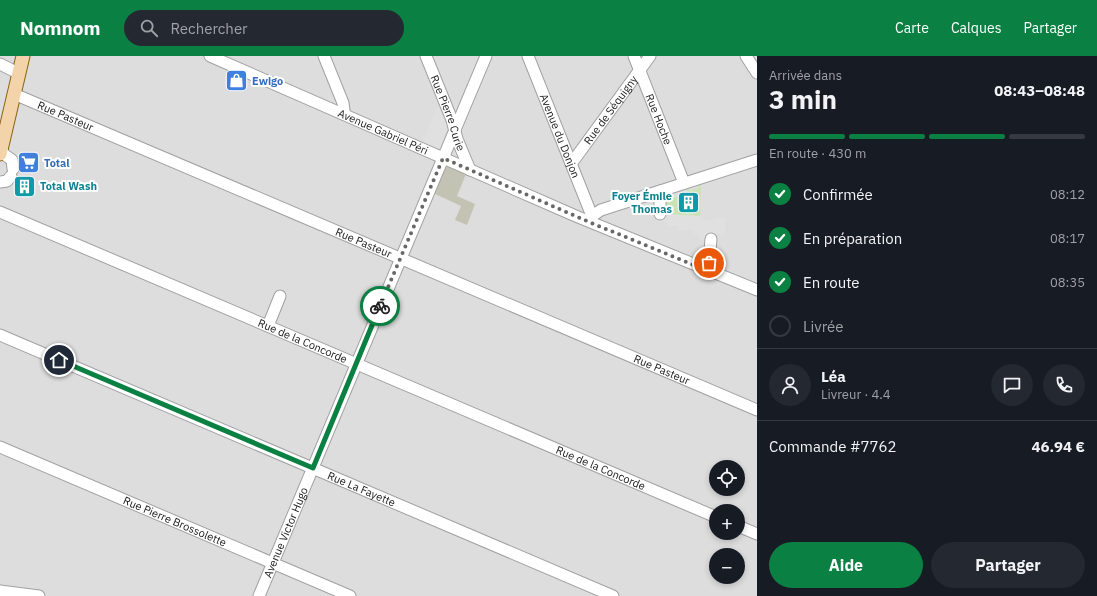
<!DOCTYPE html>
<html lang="fr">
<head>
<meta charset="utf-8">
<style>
  :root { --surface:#171b24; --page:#242831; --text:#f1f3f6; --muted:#9ea1a6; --line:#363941; --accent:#0b8043 }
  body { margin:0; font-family:"IBM Plex Sans",sans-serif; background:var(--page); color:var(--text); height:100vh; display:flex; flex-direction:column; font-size:15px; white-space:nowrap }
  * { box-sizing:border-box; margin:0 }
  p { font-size:13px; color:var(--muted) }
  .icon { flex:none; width:22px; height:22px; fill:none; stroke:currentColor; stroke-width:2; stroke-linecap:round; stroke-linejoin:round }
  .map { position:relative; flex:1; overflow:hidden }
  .panel { display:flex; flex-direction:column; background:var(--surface); width:340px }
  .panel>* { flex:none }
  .buttons { position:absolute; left:709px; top:404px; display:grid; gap:8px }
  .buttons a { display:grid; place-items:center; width:36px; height:36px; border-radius:50%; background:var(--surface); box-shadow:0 2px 6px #0003; font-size:20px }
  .pin { position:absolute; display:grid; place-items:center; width:34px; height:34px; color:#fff; margin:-17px; border:2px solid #fff; border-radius:50%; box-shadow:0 1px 4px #0007 }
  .courier { position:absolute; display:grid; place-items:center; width:40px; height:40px; margin:-20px; border:3px solid #0b8043; border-radius:50%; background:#fff; color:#222; box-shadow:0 1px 5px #0007 }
  .overview em { font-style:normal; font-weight:800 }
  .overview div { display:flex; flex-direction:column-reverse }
  .overview { display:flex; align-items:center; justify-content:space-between; height:68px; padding:0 12px }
  h1 { font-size:26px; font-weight:800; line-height:30px }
  .bar { display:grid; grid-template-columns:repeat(4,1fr); gap:6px 4px; align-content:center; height:48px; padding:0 12px }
  .bar i { height:5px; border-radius:3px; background:var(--line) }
  .bar .active { background:var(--accent) }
  .bar p { grid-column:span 4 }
  .line { display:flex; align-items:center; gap:10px; padding:0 12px; border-top:1px solid var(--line) }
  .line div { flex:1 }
  .round { display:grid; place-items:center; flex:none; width:42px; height:42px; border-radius:21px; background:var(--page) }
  ol { padding:0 12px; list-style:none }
  li { display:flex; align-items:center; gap:12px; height:44px }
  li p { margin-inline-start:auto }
  li .icon { padding:4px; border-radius:50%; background:var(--accent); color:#fff; stroke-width:4 }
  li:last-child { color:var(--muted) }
  li i { width:22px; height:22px; border:2px solid var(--line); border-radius:50% }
  .cta { display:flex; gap:8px; margin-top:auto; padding:8px 12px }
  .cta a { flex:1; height:46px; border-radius:24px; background:var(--accent); color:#fff; font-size:16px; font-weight:800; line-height:46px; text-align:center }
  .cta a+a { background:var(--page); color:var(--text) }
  header { display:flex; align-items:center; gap:24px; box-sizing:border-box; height:56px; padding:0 20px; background:var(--accent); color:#fff }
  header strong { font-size:19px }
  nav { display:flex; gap:22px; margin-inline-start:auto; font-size:14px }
  .search { width:280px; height:36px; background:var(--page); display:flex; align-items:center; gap:10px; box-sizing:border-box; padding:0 14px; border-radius:22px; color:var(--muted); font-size:15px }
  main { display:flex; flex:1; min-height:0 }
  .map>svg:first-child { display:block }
  .residential { fill:#dedddd; fill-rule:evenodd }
  .construction { fill:#c3c3b4 }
  .grass { fill:#cbe3b4 }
  .parking { fill:#e0e0e0 }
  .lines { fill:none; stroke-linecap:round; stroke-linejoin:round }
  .minor-casing { stroke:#a1a1a1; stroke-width:13 }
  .major-casing { stroke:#8b6211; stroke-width:15 }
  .minor { stroke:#fff; stroke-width:11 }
  .major { stroke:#f2d3aa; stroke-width:13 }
  .done { stroke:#686866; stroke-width:4; stroke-dasharray:0 7.2 }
  .route { stroke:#0b8043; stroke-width:5 }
  .labels { text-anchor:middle; stroke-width:4; stroke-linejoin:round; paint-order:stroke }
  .shop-label { font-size:11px; font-weight:bold; fill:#366cbe; stroke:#fff; text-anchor:start }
  .street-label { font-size:11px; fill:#202020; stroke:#fff }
  .culture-label { font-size:11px; font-weight:bold; fill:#0d838f; stroke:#fff; text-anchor:start }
</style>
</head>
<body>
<header>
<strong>Nomnom</strong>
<div class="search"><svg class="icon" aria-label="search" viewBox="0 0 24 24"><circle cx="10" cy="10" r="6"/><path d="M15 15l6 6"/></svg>Rechercher</div>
<nav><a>Carte</a><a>Calques</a><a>Partager</a></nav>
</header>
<main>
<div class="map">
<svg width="757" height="540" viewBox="0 0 757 540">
  <rect width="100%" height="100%" fill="#efede8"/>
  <path class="residential" d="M0,0H757V540H0ZM716,411H738V433H716ZM716,455H738V477H716ZM716,499H738V521H716Z"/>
  <path class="construction" d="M447,111H450L466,118L457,140L475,148L467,169L455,164L461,150L433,137L444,113Z"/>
  <path class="grass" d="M701,127L700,160L662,158L663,145L681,139H684L682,141L677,143L678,145L680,147V152L682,154L685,153V150H690L693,148L695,150L697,149L698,146L696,144L695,137L688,139L686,138L687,135L686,132L689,131L690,135L698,132V128Z"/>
  <path class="parking" d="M439,52L448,71L440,93L424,86L425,81L436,54Z
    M658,158L700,160V163L717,164V162H726L724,179L714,178L713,184H699V178H693V174H678V170H667V166H657Z"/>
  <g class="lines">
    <defs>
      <g id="minor">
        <path id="s1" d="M210,0L578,161L757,234"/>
        <path d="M324,0L343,47L344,54L343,58"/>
        <path id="s2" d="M426,0L452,64L457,83L470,114"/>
        <path id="s3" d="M528,0L592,160"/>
        <path id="s4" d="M634,0L684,127"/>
        <path d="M746,0L757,17"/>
        <path d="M0,8L14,15"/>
        <path id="s5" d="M14,38L757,354"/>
        <path d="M1,93L5,99L12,104L13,113"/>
        <path id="s6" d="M571,108L650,0"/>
        <path d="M0,126L7,125L11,120"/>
        <path id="s7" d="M0,156L716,461"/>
        <path d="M660,158V135"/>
        <path d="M592,160L601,154L757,104"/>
        <path d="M706,214L709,207L711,183"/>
        <path d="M268,270L280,240"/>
        <path id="s8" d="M0,279L613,540"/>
        <path id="s9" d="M0,391L350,540"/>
        <path d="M738,470L757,478"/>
        <path d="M0,535L39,540"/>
        <path id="s10" d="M259,540L486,0"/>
      </g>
      <path id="major" d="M0,98L23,0"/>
    </defs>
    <use href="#minor" class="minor-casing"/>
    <use href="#major" class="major-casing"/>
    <use href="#minor" class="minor"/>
    <use href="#major" class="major"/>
  </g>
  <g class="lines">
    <path class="done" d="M380,250L443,102L589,166L706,214L709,207"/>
    <path class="route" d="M59,304L313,412L380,250"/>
  </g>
  <defs>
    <symbol id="shop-square" viewBox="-11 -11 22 22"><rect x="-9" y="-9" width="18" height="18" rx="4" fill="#3f7fe0" stroke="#fff"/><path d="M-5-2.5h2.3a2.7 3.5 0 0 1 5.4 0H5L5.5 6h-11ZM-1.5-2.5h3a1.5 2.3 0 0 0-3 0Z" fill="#fff"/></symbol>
    <symbol id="supermarket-square" viewBox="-11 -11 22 22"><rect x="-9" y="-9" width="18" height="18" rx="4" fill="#3f7fe0" stroke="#fff"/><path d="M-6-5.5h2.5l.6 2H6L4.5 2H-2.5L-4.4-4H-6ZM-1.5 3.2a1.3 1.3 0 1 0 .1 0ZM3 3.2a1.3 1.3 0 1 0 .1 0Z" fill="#fff"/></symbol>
    <symbol id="building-square" viewBox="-11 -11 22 22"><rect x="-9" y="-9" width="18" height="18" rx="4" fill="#0f9aa8" stroke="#fff"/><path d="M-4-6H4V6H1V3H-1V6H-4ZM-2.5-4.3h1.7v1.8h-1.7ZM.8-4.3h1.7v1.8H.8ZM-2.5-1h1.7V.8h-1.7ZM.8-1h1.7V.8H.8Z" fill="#fff"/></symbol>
  </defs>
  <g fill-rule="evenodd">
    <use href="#shop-square" x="224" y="12" width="25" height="25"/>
    <use href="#supermarket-square" x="16" y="94" width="25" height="25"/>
    <use href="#building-square" x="12" y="118" width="25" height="25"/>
    <use href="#building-square" x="676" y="134" width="25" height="25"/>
  </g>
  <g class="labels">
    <g class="shop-label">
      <text x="252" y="29">Ewigo</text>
      <text x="44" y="111">Total</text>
    </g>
    <g class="street-label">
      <text dy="4" stroke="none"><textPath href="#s6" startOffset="67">Rue de Séquigny</textPath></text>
      <text dy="4" stroke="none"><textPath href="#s2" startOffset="61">Rue Pierre Curie</textPath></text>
      <text dy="4" stroke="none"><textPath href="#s5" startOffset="56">Rue Pasteur</textPath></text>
      <text dy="4" stroke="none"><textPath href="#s4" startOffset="68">Rue Hoche</textPath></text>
      <text dy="4" stroke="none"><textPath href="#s1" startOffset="189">Avenue Gabriel Péri</textPath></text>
      <text dy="4" stroke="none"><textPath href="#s3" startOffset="86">Avenue du Donjon</textPath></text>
      <text dy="4" stroke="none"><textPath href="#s5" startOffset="380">Rue Pasteur</textPath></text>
      <text dy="4" stroke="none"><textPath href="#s7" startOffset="329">Rue de la Concorde</textPath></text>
      <text dy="4" stroke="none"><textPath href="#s5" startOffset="704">Rue Pasteur</textPath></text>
      <text dy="4" stroke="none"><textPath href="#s7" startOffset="653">Rue de la Concorde</textPath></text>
      <text dy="4" stroke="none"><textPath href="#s8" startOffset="393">Rue La Fayette</textPath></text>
      <text dy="4" stroke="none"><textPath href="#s9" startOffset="190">Rue Pierre Brossolette</textPath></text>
      <text dy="4" stroke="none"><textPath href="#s10" startOffset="69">Avenue Victor Hugo</textPath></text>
    </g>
    <g class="culture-label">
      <text x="40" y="134">Total Wash</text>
      <text x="672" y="144" text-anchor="end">Foyer Émile<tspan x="672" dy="13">Thomas</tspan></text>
    </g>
  </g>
</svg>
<div class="buttons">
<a><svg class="icon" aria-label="locate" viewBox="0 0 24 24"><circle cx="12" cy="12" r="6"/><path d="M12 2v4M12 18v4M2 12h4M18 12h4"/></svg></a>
<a>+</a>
<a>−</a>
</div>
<div class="pin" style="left:709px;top:207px;background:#ea580c"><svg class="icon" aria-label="bag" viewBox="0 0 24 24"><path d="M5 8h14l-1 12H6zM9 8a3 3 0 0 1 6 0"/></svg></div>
<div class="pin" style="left:59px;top:304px;background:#1f2937"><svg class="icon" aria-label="home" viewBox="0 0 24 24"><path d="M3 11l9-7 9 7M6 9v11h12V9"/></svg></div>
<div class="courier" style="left:380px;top:250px"><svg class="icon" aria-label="bike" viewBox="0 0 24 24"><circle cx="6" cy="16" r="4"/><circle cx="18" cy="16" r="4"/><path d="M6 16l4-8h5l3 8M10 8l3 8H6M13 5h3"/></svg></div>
</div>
<section class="panel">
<div class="overview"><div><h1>3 min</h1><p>Arrivée dans</p></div><em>08:43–08:48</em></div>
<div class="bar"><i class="active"></i><i class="active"></i><i class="active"></i><i></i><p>En route · 430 m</p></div>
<ol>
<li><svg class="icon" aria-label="check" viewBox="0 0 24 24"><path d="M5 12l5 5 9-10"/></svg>Confirmée<p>08:12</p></li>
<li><svg class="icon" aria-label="check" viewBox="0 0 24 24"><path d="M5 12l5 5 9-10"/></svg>En préparation<p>08:17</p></li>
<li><svg class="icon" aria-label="check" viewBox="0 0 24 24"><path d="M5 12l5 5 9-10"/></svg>En route<p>08:35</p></li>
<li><i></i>Livrée</li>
</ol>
<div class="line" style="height:72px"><a class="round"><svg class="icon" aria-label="person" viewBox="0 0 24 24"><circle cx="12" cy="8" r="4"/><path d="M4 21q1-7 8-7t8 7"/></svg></a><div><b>Léa</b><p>Livreur · 4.4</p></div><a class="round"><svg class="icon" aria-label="chat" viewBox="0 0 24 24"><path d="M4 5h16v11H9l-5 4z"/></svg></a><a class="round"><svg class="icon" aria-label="phone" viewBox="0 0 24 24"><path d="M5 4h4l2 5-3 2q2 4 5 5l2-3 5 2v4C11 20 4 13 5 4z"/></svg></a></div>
<div class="line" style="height:52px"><div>Commande #7762</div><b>46.94 €</b></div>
<div class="cta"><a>Aide</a><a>Partager</a></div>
</section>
</main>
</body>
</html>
